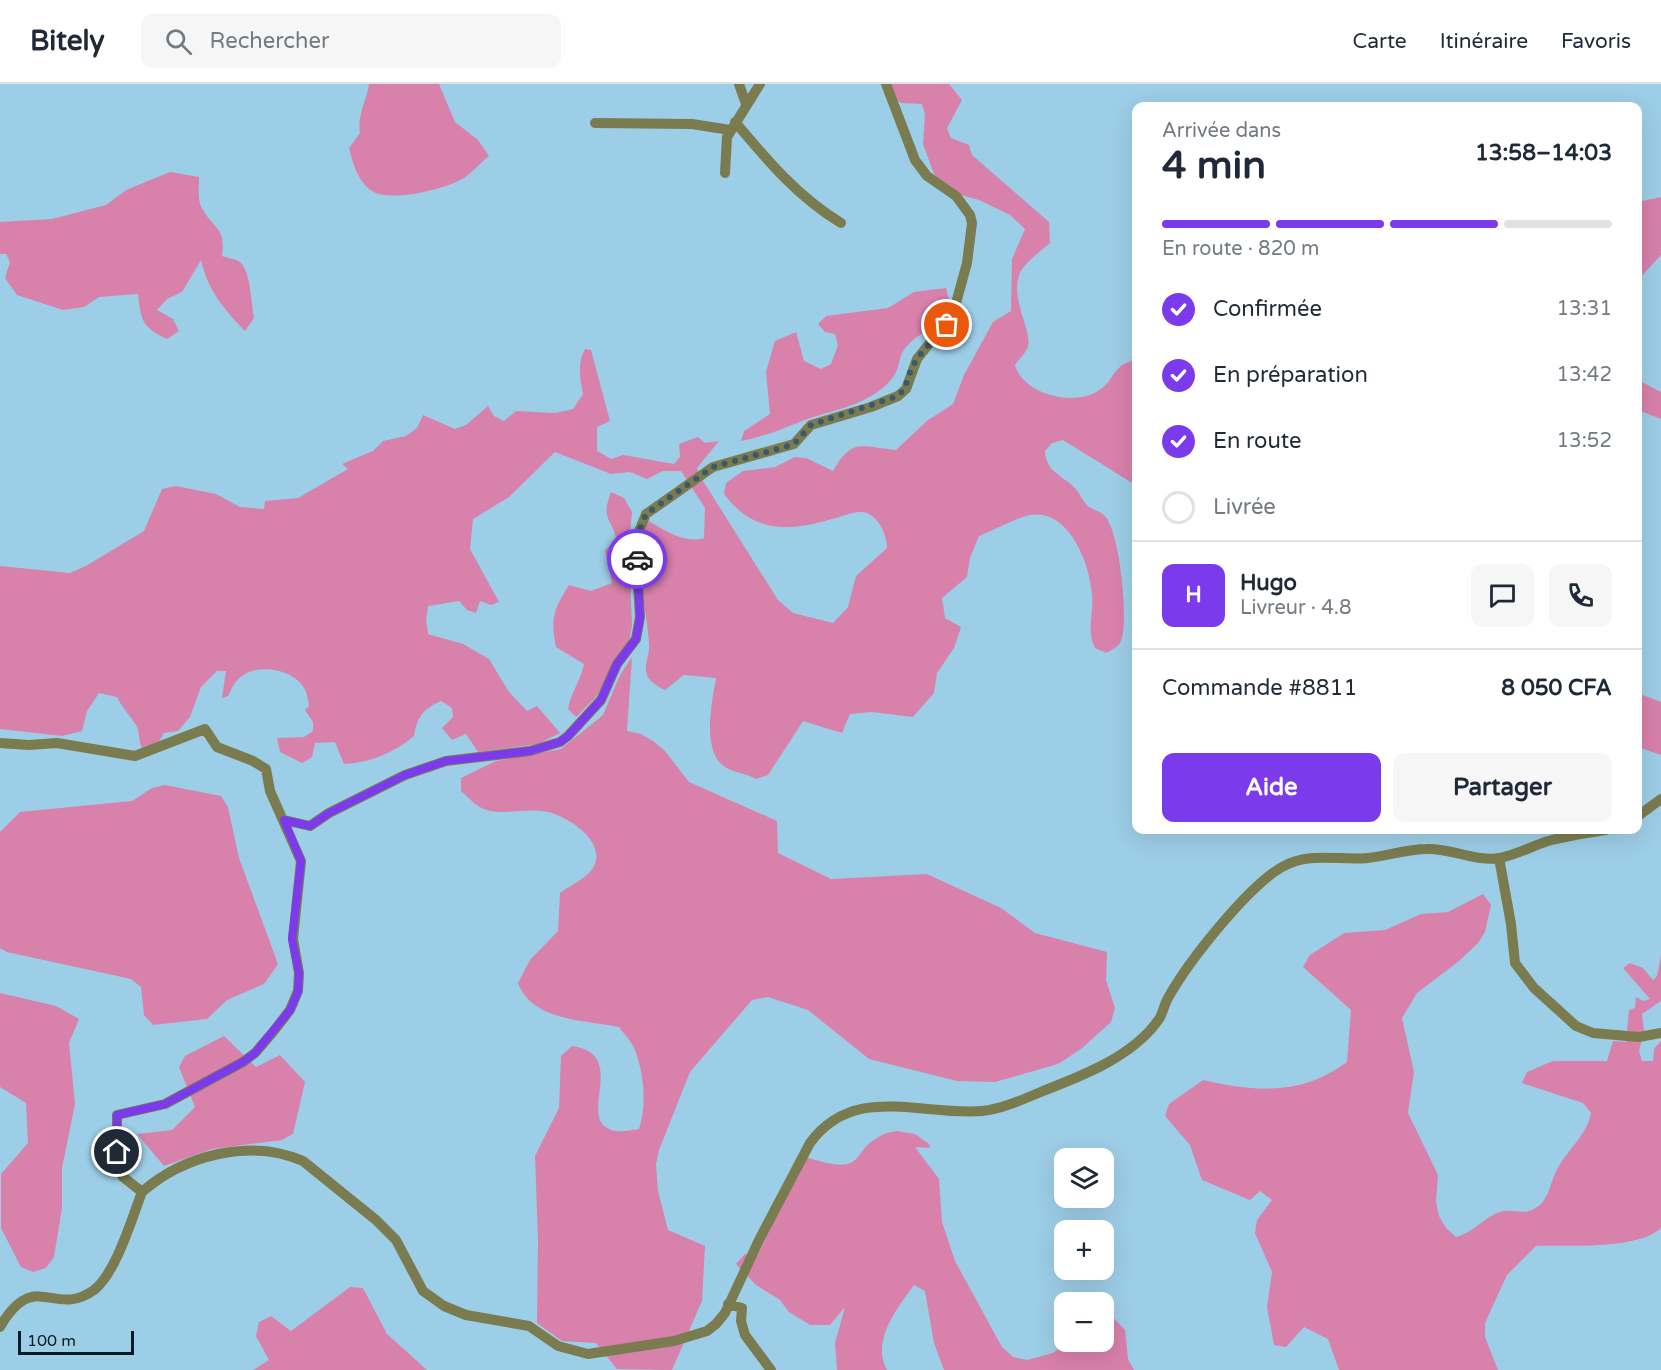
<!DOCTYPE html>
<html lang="fr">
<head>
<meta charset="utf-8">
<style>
  :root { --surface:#fff; --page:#f6f6f7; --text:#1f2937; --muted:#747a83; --line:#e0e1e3; --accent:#7c3aed }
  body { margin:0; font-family:"Varela Round",sans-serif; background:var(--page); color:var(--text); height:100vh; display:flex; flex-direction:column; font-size:22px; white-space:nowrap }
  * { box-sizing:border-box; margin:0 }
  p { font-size:20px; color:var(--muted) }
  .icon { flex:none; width:33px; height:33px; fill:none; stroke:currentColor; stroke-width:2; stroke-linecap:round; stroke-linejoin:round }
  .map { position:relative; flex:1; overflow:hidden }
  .sheet { position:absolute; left:1132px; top:18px; width:510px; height:732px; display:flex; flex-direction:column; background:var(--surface); border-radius:12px; box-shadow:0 6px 24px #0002 }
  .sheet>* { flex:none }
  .controls { position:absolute; left:1054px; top:1064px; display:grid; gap:12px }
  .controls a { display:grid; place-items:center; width:60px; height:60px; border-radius:12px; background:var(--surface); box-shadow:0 6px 24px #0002; font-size:30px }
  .scale { position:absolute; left:18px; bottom:15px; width:116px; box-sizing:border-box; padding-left:6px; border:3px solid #061a23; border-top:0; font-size:16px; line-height:21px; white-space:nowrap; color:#061a23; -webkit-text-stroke:4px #9dcee7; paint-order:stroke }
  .pin { position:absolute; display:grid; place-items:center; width:51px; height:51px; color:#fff; margin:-26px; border:3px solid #fff; border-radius:50%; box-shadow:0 2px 6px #0007 }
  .courier { position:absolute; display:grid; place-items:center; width:60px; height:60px; margin:-30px; border:4px solid #7c3aed; border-radius:50%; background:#fff; color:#222; box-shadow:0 2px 8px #0007 }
  .overview em { font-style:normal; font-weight:700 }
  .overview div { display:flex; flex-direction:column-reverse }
  .overview { display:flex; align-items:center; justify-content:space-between; height:102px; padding:0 30px }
  h1 { font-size:39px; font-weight:700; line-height:45px }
  .bar { display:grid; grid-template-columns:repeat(4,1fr); gap:9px 6px; align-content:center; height:72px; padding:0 30px }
  .bar i { height:8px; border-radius:4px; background:var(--line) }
  .bar .on { background:var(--accent) }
  .bar p { grid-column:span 4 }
  .line { display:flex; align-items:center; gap:15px; padding:0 30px; border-top:2px solid var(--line) }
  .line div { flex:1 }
  .round { display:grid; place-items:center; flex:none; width:63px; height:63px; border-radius:12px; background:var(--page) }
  ol { padding:0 30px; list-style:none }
  li { display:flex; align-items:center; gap:18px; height:66px }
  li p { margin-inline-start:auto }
  li .icon { padding:6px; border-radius:50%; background:var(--accent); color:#fff; stroke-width:4 }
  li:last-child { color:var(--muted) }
  li i { width:33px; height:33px; border:3px solid var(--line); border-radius:50% }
  .button { display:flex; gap:12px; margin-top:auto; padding:12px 30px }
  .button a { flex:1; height:69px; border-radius:12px; background:var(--accent); color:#fff; font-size:24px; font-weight:700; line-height:69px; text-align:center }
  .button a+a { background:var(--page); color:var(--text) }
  header { display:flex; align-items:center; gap:36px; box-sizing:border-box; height:84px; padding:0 30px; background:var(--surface); border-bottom:2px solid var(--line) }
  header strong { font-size:28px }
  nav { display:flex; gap:33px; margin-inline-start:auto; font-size:21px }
  .search { width:420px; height:54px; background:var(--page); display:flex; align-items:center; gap:15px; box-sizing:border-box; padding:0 21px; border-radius:12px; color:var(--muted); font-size:22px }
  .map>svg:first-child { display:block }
  .green { fill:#d881ab }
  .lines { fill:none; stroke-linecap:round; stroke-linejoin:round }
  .minor { stroke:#7a7c4f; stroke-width:10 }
  .done { stroke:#3b5968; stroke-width:6; stroke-dasharray:0 10.8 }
  .route { stroke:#7c3aed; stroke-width:8 }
</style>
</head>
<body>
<header>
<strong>Bitely</strong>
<div class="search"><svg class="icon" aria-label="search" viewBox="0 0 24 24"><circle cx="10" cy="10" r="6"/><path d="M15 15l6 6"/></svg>Rechercher</div>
<nav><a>Carte</a><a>Itinéraire</a><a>Favoris</a></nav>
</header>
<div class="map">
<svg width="1661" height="1286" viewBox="0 0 1661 1286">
  <rect width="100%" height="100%" fill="#9dcee7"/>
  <path class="green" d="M369,0H439L455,38L478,56L489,72C480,79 473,88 464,94C447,105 391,118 374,108C358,99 353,80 349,64L360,49C357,32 366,18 369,0Z
    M886,0H949L962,16L947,44L951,54L969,61L972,71L1049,138L1050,159C1041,167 1025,178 1020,189C1009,214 1032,245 1028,262C1026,269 1019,275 1015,281C1023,310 1073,323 1098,307C1109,301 1111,291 1120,283C1124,279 1132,277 1137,275V402L1063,356L1052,359L1045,367C1046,388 1062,391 1075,404C1080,410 1083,418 1089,423C1094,426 1101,428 1105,432C1120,449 1128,532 1122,554C1120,562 1114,565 1106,569L1095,564C1086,547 1094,529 1092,510C1090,480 1069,424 1030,431C1013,435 995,446 979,452L970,474L967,493L942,514L945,534L961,543L954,564L937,589L934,609L913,633L871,628L850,630L842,649L803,637L768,691L756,695C746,689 734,689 725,683C701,668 712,617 716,594L684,591L665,606C657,602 647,597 646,587C645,579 650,569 649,560C647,521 630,472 649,437C666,447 684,460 704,454L705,424L681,387H663L647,395L630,388L611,390L555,368L509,413L473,435L470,465L499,518L491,521L480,517L476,529L467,526L459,517L428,522L426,536L428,550L463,560L489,575L509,608L527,627L537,622L560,649L538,660L478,668L466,650L452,656L442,644L453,633L452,624L441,617C423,625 417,633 414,652C394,669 369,679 344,680L335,658L315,659L312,673L302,679L280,668L277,654L304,653L313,647V638L305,626L309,622C308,616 307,608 304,604C294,586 262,580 245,590C236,595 232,603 228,612L222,614L226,587H217L201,603L190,633L178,647L164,649L158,659L142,664C138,656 140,647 136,641C130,631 122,624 117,613L99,609L87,627L82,647L62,652L0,645V482L70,489L86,482L144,447L162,405L176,402L216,410L240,423L264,425L265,417L298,414L348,385L342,380L373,367L383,357L406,352L417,344L423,331L455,345L466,341L488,322L494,332L504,337L516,327L555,329L573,325L583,310C580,295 577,279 585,265L591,266L610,337L597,343V367L611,375L623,371L674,380L680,373L679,360L698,353L705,359L719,357L697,384L703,397L778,516L793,529L833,539L848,523L856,492L887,464C887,451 878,430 863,428C853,427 841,433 832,435C788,448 753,449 724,410L726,399L743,387L775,383L795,373L806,374L833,387C852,353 862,363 896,366L928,336L953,320L964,291L993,238L1011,227L1012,175L1025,145L1010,131L979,116L946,107L934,90L923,60L925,30L922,20L901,19L884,6Z
    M170,88L199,93C199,104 197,117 203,126C215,146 226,144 222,172C227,174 236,175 240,178C251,188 251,219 254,234L245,247C224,226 207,204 201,176L182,208L167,215L157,226L173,235L179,247L167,255C142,243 141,237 138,210L99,213L84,223L63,226L17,211L5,194L10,178L6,170H0V138L52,135L106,121L126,106Z
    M1661,113V171L1638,196V118Z
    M946,204L953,232C939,241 918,249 907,262C895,275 904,284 886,301C862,323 831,326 802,337C780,346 765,352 741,357L744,347L770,330L766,288L775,257L796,248L804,277L821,285L831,280L838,261L835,250L825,248L818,240L826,232L888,224L914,208Z
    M1638,296L1661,308V335L1638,326Z
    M611,408L624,414L632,428L629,460L632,542L629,558L595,614L576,633L568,625C571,608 581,596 584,580L556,563C550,534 554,525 569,501L591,507L612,499L605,466L617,456C610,432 601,435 611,408Z
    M632,573L627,647L641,650L653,657L665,667L689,698L777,737L778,769L831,795L927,790L1001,824L1035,849L1107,868L1106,896L1115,924L1111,938L1081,965L1058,980L995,998L957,997L869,975L808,926L768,913L752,916L690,988L659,1066L656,1080L658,1107L668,1146L705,1162L702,1217L672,1286L617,1285L596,1259L562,1257L537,1239L538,1156L535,1072L559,1024L561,972L572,962C630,970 576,1034 611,1046C619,1049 632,1046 639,1045C647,1021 644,990 635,966C632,958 624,950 619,943C584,936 532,937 518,899L530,876L558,847L560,809C569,802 587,794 593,784C609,757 564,729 542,727C525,725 507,730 491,727C478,725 470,715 461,707V694L496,677L561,665L603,631L620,591Z
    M1640,610L1661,618V671L1638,663Z
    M165,701L221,712L228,723L239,774L278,880L264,900L227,916L207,935L153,941L144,931L141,903L131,895L7,868L0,864V748L20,728L132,717L152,704Z
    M1483,810L1491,821L1485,848L1478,859L1459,877L1417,909L1402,934L1414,988L1408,1029L1438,1091L1436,1118L1439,1132L1446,1144L1456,1153C1477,1147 1488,1129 1504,1127C1513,1126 1524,1130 1532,1126C1550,1118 1549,1099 1558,1084C1568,1065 1587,1051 1591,1029L1583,1019L1522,999L1527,988L1553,977H1607L1613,957L1626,958L1629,926L1635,924L1636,913L1643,917L1650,915L1623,884L1630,879L1643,884L1653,896L1657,892L1661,871V917L1642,930L1644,947L1639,967L1642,977H1653L1654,965L1661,957V1144C1638,1166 1568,1161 1536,1162L1507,1191L1485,1239V1253L1498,1286H1339L1328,1255L1304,1243L1286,1263L1274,1261L1267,1223L1272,1188L1255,1149L1257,1136L1272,1116L1260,1107L1250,1116L1202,1096L1190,1061L1165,1032L1169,1020L1203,996C1256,1008 1301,1012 1347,978L1351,926L1303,883L1310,871L1344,849L1385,846L1421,830L1448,828Z
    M0,909L56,922L79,935L69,959L75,1020L62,1084V1124L54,1173L46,1184L33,1188L21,1183L1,1144V1090L28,1059L26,1019L0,1003Z
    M224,952L256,983L280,971L305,998L293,1050L282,1056L212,1065L164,1082L137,1050L172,1046L195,1023L179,983L185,972Z
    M897,1047L915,1050L929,1060L930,1064L915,1063L939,1095L942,1138L955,1177L1002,1263L1013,1273L1027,1276L1053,1269L1069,1257H1104V1230L1107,1227L1125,1246L1128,1275L1134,1286H944L934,1259L925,1207L914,1201C897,1224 871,1257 887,1286H837L835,1259L845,1223L830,1241H810L789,1228L780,1216L756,1201L736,1180L745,1170L757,1172L805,1073C815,1076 837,1083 847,1080C856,1078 859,1071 864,1065C872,1055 885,1048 897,1047Z
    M350,1203L363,1204L387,1250L427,1286H253L269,1276L256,1252L259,1238L271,1232L291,1247Z"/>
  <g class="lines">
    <path class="minor" d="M739,0L746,20
      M735,38C767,76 798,113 841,139
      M595,39L692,40L730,46
      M725,89L727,53L760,0
      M0,659L29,661L57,659L135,672L205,645L217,663L253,677L266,685L270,707L301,777L293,855L299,889L298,907L290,926L273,948L255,969L243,978L165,1020L117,1031V1067L122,1092L142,1108
      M1638,732L1661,715
      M284,736L310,742L329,729L405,691L446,677L530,667L560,658L568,652L601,616L617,580L636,555L640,533L636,469L638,450L646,430L713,383L794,360L811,341L871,323L898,312L906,305L917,275L953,230L967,179L972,139L970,131L956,112L927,92L915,76L886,0
      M1499,774L1511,840L1515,879L1534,904L1576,942L1593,949L1639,953L1661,949
      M728,1220L742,1224L741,1237L745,1251L771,1286
      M0,1243C35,1183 54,1235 94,1206C116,1189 132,1134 142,1108C184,1071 251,1054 303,1077L376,1136L396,1156L423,1207L444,1222L466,1231L529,1242L558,1262L588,1270L674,1257L707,1247L716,1240L725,1229L759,1156L810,1059C854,999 921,1032 982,1027C1002,1025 1024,1015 1043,1007C1082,992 1134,972 1159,935C1163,929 1164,921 1168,914C1188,878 1247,803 1282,783C1310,767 1338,777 1368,774C1387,772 1407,765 1427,765C1451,764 1476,778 1500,774C1516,771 1532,762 1548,757C1567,752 1587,749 1606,746"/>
  </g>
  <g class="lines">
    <path class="done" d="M637,475L638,450L646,430L713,383L781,364L794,360L811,341L898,312C908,303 907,293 913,282C921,267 935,255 947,241"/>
    <path class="route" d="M117,1068V1031L165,1020L243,978L255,969L290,926L298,908L299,889L292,855L301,777L284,736L310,742L329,729L405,691L446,677L530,667L560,658L568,652L601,616L617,580L636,555L640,533L637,475"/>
  </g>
</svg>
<div class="controls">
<a><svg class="icon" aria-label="layers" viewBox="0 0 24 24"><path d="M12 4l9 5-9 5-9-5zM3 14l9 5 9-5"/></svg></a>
<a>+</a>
<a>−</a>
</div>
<div class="scale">100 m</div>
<div class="pin" style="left:947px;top:241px;background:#ea580c"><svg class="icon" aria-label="bag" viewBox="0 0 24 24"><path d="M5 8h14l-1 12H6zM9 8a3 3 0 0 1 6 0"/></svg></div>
<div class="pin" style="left:117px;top:1068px;background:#1f2937"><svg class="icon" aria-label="home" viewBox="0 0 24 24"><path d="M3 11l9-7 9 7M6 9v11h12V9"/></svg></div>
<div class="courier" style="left:637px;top:475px"><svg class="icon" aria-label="car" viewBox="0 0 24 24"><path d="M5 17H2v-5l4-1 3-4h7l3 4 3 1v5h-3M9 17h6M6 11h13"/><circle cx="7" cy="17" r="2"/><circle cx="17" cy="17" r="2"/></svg></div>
<section class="sheet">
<div class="overview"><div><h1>4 min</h1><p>Arrivée dans</p></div><em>13:58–14:03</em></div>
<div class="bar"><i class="on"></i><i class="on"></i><i class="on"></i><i></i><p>En route · 820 m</p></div>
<ol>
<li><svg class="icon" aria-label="check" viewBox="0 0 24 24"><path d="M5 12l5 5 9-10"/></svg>Confirmée<p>13:31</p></li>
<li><svg class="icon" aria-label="check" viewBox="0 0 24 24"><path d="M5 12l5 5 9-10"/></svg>En préparation<p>13:42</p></li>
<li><svg class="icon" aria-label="check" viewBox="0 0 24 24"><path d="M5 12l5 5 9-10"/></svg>En route<p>13:52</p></li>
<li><i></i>Livrée</li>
</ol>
<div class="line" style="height:108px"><b class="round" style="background:var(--accent);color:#fff">H</b><div><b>Hugo</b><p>Livreur · 4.8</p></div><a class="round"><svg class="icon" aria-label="chat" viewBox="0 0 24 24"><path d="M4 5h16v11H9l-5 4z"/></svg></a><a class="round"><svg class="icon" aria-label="phone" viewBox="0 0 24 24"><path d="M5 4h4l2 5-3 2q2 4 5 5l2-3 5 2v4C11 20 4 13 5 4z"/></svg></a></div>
<div class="line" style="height:78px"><div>Commande #8811</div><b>8 050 CFA</b></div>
<div class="button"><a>Aide</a><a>Partager</a></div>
</section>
</div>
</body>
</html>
